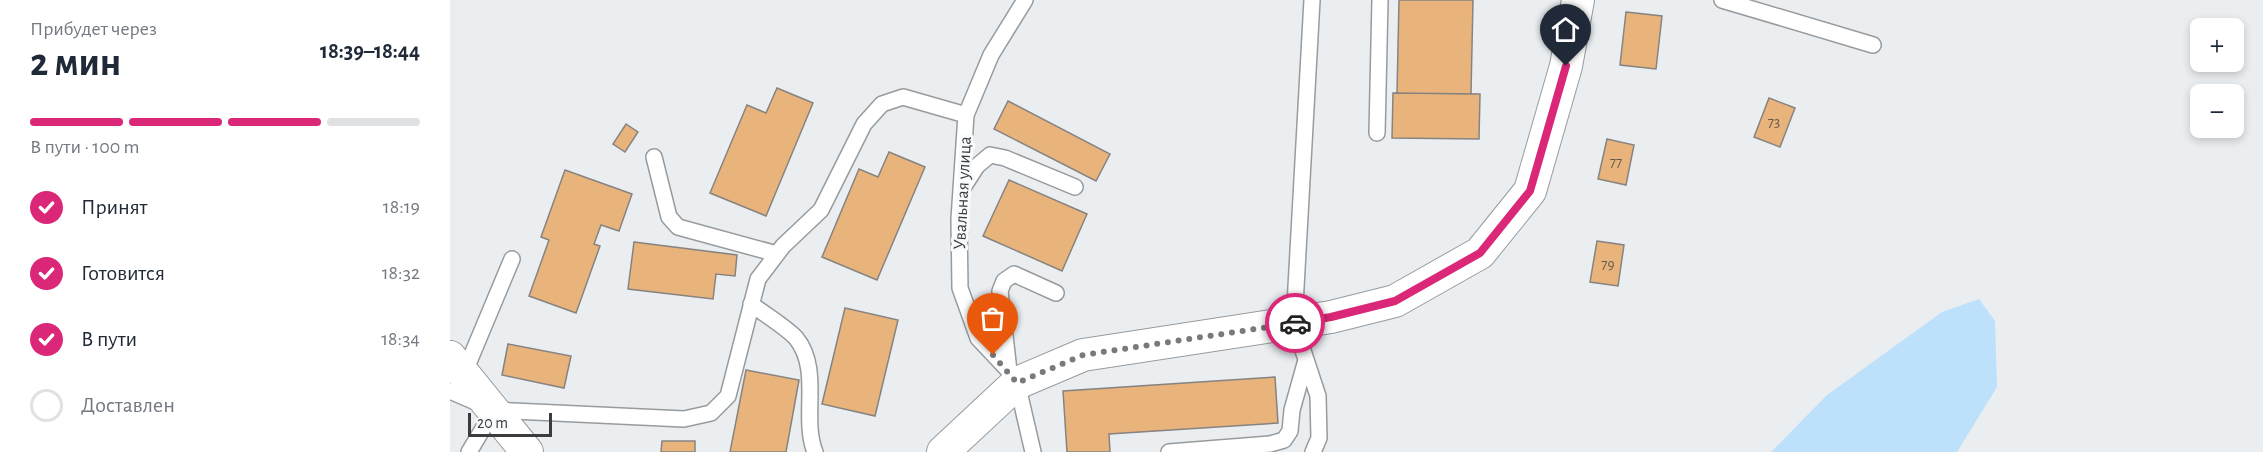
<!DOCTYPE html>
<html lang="ru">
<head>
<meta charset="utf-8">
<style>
  :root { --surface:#fff; --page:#f6f6f7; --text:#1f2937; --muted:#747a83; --line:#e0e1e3; --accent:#db2777 }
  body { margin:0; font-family:"Alegreya Sans",sans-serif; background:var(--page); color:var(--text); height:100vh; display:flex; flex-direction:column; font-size:22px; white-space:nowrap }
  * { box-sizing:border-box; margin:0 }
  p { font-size:20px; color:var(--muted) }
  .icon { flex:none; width:33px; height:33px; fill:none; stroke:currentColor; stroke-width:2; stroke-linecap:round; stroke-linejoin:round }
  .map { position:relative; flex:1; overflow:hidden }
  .side { display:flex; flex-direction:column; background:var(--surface); width:450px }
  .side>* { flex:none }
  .fabs { position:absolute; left:1740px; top:18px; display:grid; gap:12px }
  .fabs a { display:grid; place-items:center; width:54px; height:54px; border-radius:9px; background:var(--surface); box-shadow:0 3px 9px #0003; font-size:30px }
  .scale { position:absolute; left:18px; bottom:15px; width:84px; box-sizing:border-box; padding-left:6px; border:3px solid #3b3c3d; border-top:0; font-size:16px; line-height:21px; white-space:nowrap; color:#3b3c3d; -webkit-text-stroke:4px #f8fbfe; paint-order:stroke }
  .pin { position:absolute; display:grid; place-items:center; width:51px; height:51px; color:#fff; margin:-62px -26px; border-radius:50% 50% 50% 0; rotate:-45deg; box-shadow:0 0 6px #0007 }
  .pin .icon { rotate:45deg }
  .courier { position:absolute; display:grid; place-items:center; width:60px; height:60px; margin:-30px; border:4px solid #db2777; border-radius:50%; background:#fff; color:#222; box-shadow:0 2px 8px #0007 }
  .head em { font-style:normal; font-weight:700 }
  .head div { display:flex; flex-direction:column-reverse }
  .head { display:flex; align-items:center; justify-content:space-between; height:102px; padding:0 30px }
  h1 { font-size:39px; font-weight:700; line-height:45px }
  .bar { display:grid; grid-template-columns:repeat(4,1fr); gap:9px 6px; align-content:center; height:72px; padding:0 30px }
  .bar i { height:8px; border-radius:4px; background:var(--line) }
  .bar .current { background:var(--accent) }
  .bar p { grid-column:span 4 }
  ol { padding:0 30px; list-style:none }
  li { display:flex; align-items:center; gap:18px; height:66px }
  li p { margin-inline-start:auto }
  li .icon { padding:6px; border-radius:50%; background:var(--accent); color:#fff; stroke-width:4 }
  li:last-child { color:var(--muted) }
  li i { width:33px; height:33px; border:3px solid var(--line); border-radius:50% }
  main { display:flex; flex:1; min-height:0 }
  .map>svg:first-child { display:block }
  .green { fill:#bde0fb }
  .building { fill:#e9b47c; stroke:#868381; stroke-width:1.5 }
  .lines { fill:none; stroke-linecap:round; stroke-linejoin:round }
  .service-casing { stroke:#989b9d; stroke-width:18 }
  .minor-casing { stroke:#989b9d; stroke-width:34 }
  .service { stroke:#fff; stroke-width:15 }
  .minor { stroke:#fff; stroke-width:32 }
  .done { stroke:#797a7c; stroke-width:6; stroke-dasharray:0 10.8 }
  .route { stroke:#db2777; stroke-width:8 }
  .labels { text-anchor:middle; stroke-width:6; stroke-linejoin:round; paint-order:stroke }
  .number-label { font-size:15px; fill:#665a4d }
  .street-label { font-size:18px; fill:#3b3c3d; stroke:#f8fbfe }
</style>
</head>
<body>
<main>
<section class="side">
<div class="head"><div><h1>2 мин</h1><p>Прибудет через</p></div><em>18:39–18:44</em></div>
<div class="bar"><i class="current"></i><i class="current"></i><i class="current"></i><i></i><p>В пути · 100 m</p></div>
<ol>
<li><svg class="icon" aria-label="check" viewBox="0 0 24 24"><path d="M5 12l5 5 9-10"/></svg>Принят<p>18:19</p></li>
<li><svg class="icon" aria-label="check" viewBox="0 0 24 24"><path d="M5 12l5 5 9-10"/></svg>Готовится<p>18:32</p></li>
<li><svg class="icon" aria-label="check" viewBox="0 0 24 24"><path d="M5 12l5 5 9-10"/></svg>В пути<p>18:34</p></li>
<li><i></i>Доставлен</li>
</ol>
</section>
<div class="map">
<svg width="1813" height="452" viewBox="0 0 1813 452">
  <rect width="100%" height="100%" fill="#ebeef1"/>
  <path class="green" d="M1529,299L1545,321L1547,387L1507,452H1321L1377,395L1492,312Z"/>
  <path class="building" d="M949,0H1023L1021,94L947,93Z
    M1176,12L1212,16L1206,69L1170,65Z
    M327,88L363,103L316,216L260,193L297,105L316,113Z
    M943,93L1030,94L1029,139L942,138Z
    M1319,98L1345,108L1330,147L1304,137Z
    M558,101L660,154L646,181L544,129Z
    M176,124L188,132L175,152L163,144Z
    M1157,139L1184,145L1176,185L1148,179Z
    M439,152L475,167L427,280L372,257L409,169L428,177Z
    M115,170L182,194L169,231L151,225L144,244L150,246L126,313L79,296L99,240L91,237Z
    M559,180L637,214L612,271L533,236Z
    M1147,241L1174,245L1168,286L1140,282Z
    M184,242L287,255L285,276L266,274L263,299L178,289Z
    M395,308L448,320L425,416L372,404Z
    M58,344L121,356L114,388L52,375Z
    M296,370L349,380L336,452H280Z
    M825,377L828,423L659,434L660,452H617L613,391Z
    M212,441H245V452H211Z"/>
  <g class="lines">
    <defs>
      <path id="service" d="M575,0L541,55L516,115L509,219L510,288L528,338L559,371L567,383L583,452
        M862,0L844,323L868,396L869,438L863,452
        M1272,0L1423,45
        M927,133L930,0
        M204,157L219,217L228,227L327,254
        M512,189L527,166L540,155L555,158L625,187
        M301,304C313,313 337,328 346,338C372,370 351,417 365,452
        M559,371L550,291L554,281L564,274L606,293
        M13,376L62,259
        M0,391L44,410L234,419L261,413L278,396L308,279L333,246L371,210L414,124L432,104L453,97L516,115
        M19,452L44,410
        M719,452L820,444L834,440L840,431L842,410L856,360"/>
      <path id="minor" d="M0,357L77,452
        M493,452L567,383L633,355L881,317L945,301L1030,253L1080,191L1116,66L1128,0"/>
    </defs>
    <use href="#service" class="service-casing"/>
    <use href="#minor" class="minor-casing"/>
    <use href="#service" class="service"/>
    <use href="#minor" class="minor"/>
  </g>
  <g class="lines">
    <path class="done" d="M543,355L567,383L633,355L845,323"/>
    <path class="route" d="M845,323L881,317L945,301L1030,253L1080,191L1116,66"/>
  </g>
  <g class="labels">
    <g class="number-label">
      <text x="1324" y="127">73</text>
      <text x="1166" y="167">77</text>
      <text x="1158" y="269">79</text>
    </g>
    <g class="street-label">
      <text transform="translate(512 193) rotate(-87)" y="6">Увальная улица</text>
    </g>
  </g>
</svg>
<div class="fabs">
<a>+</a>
<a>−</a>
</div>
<div class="scale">20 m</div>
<div class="pin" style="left:543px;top:355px;background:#ea580c"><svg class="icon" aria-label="bag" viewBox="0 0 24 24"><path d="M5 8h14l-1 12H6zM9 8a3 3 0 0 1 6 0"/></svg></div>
<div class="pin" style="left:1116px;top:66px;background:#1f2937"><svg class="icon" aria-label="home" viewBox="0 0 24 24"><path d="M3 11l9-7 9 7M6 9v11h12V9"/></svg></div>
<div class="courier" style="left:845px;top:323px"><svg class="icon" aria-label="car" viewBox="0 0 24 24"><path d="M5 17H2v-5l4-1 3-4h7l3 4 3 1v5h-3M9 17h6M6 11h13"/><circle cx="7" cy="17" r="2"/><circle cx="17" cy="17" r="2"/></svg></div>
</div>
</main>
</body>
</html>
